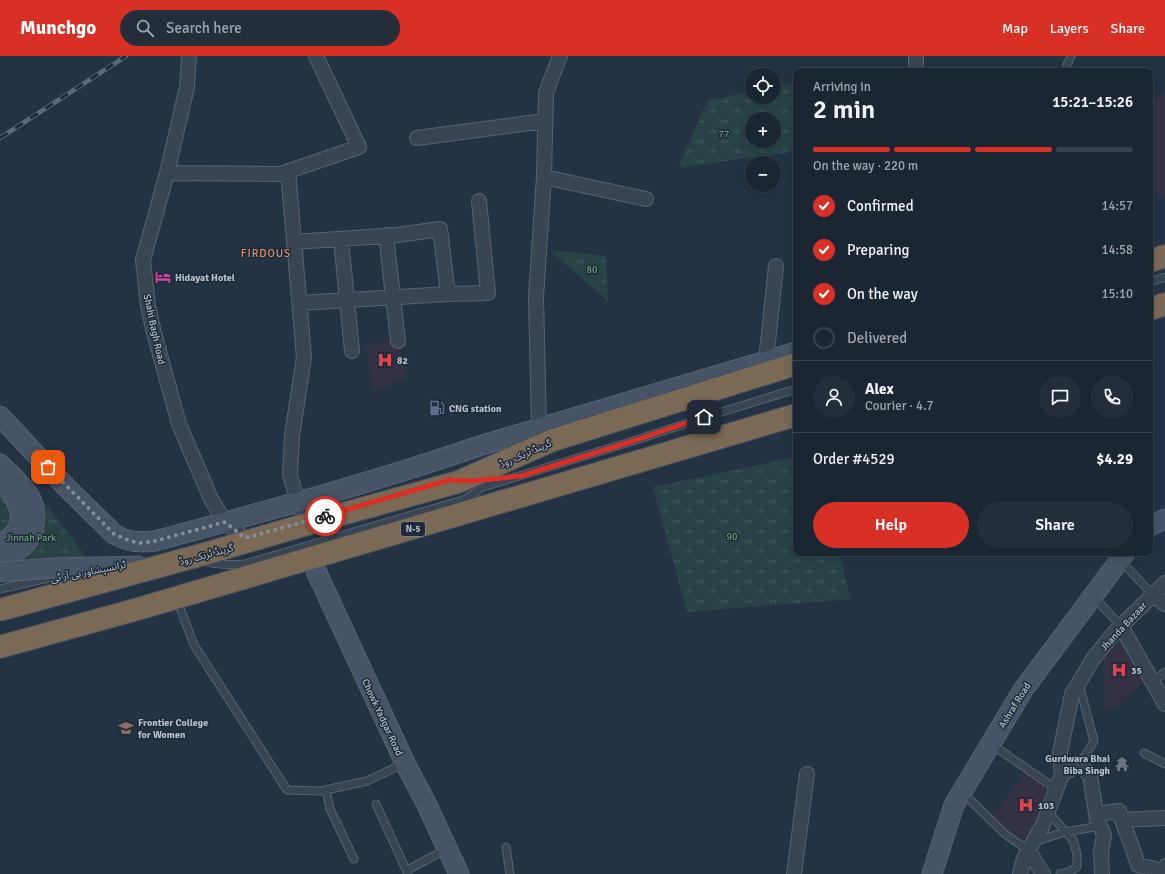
<!DOCTYPE html>
<html lang="en">
<head>
<meta charset="utf-8">
<style>
  :root { --surface:#1b2633; --page:#242e3b; --text:#f1f3f6; --muted:#a0a5ac; --line:#39434e; --accent:#d93025 }
  body { margin:0; font-family:Signika,"Noto Sans Arabic",sans-serif; background:var(--page); color:var(--text); height:100vh; display:flex; flex-direction:column; font-size:15px; white-space:nowrap }
  * { box-sizing:border-box; margin:0 }
  p { font-size:13px; color:var(--muted) }
  .icon { flex:none; width:22px; height:22px; fill:none; stroke:currentColor; stroke-width:2; stroke-linecap:round; stroke-linejoin:round }
  .map { position:relative; flex:1; overflow:hidden }
  .sheet { position:absolute; left:793px; top:12px; width:360px; height:488px; display:flex; flex-direction:column; background:var(--surface); border-radius:8px; box-shadow:0 2px 10px #0003,0 0 0 1px var(--line) }
  .sheet>* { flex:none }
  .controls { position:absolute; left:745px; top:12px; display:grid; gap:8px }
  .controls a { display:grid; place-items:center; width:36px; height:36px; border-radius:50%; background:var(--surface); box-shadow:0 2px 10px #0003,0 0 0 1px var(--line); font-size:20px }
  .pin { position:absolute; display:grid; place-items:center; width:34px; height:34px; color:#fff; margin:-17px; border-radius:8px; box-shadow:0 2px 6px #0006 }
  .courier { position:absolute; display:grid; place-items:center; width:40px; height:40px; margin:-20px; border:3px solid #d93025; border-radius:50%; background:#fff; color:#222; box-shadow:0 1px 5px #0007 }
  .head em { font-style:normal; font-weight:600 }
  .head div { display:flex; flex-direction:column-reverse }
  .head { display:flex; align-items:center; justify-content:space-between; height:68px; padding:0 20px }
  h1 { font-size:26px; font-weight:600; line-height:30px }
  .bar { display:grid; grid-template-columns:repeat(4,1fr); gap:6px 4px; align-content:center; height:48px; padding:0 20px }
  .bar i { height:5px; border-radius:3px; background:var(--line) }
  .bar .on { background:var(--accent) }
  .bar p { grid-column:span 4 }
  .line { display:flex; align-items:center; gap:10px; padding:0 20px; border-top:1px solid var(--line) }
  .line div { flex:1 }
  .round { display:grid; place-items:center; flex:none; width:42px; height:42px; border-radius:21px; background:var(--page) }
  ol { padding:0 20px; list-style:none }
  li { display:flex; align-items:center; gap:12px; height:44px }
  li p { margin-inline-start:auto }
  li .icon { padding:4px; border-radius:50%; background:var(--accent); color:#fff; stroke-width:4 }
  li:last-child { color:var(--muted) }
  li i { width:22px; height:22px; border:2px solid var(--line); border-radius:50% }
  .primary-button { display:flex; gap:8px; margin-top:auto; padding:8px 20px }
  .primary-button a { flex:1; height:46px; border-radius:24px; background:var(--accent); color:#fff; font-size:16px; font-weight:600; line-height:46px; text-align:center }
  .primary-button a+a { background:var(--page); color:var(--text) }
  header { display:flex; align-items:center; gap:24px; box-sizing:border-box; height:56px; padding:0 20px; background:var(--accent); color:#fff }
  header strong { font-size:19px }
  nav { display:flex; gap:22px; margin-inline-start:auto; font-size:14px }
  .search { width:280px; height:36px; background:var(--page); display:flex; align-items:center; gap:10px; box-sizing:border-box; padding:0 14px; border-radius:22px; color:var(--muted); font-size:15px }
  .map>svg:first-child { display:block }
  .medical { fill:#333244 }
  .grass { fill:url(#grass-tufts); fill-rule:evenodd }
  .lines { fill:none; stroke-linecap:round; stroke-linejoin:round }
  .lane-casing { stroke:#576371; stroke-width:9 }
  .street-casing { stroke:#576371; stroke-width:16 }
  .secondary-casing { stroke:#576371; stroke-width:21 }
  .highway-casing { stroke:#44505e; stroke-width:24 }
  .lane { stroke:#394553; stroke-width:7 }
  .street { stroke:#394553; stroke-width:14 }
  .secondary { stroke:#475467; stroke-width:19 }
  .highway { stroke:#7a6a55; stroke-width:22 }
  .rail-casing { stroke:#5b697b; stroke-width:4.5 }
  .rail { stroke:#1e2a39; stroke-width:3; stroke-dasharray:9; stroke-linecap:butt }
  .secondary-bridge-casing { stroke:#576371; stroke-width:21; stroke-linecap:butt }
  .highway-bridge-casing { stroke:#44505e; stroke-width:24; stroke-linecap:butt }
  .secondary-bridge { stroke:#475467; stroke-width:19 }
  .highway-bridge { stroke:#7a6a55; stroke-width:22 }
  .done { stroke:#838f9d; stroke-width:4; stroke-dasharray:0 7.2 }
  .route { stroke:#d93025; stroke-width:5 }
  .labels { text-anchor:middle; stroke-width:3; stroke-linejoin:round; paint-order:stroke }
  .shield { fill:#1e2a39; stroke:#8893a1; stroke-width:1 }
  .shield-label { font-size:9px; font-weight:bold; fill:#b6c0cd }
  .park-label { font-size:10px; fill:#6ca075; stroke:#1e2a39 }
  .poi-label { font-size:10px; font-weight:bold; fill:#b6c0cd; stroke:#1e2a39; text-anchor:start }
  .street-label { font-size:10px; fill:#b6c0cd; stroke:#1e2a39 }
  .neighbourhood-label { font-size:11px; letter-spacing:1px; fill:#de9160; stroke:#1e2a39 }
</style>
</head>
<body>
<header>
<strong>Munchgo</strong>
<div class="search"><svg class="icon" aria-label="search" viewBox="0 0 24 24"><circle cx="10" cy="10" r="6"/><path d="M15 15l6 6"/></svg>Search here</div>
<nav><a>Map</a><a>Layers</a><a>Share</a></nav>
</header>
<div class="map">
<svg width="1165" height="818" viewBox="0 0 1165 818">
  <defs>
    <pattern id="grass-tufts" width="24" height="20" patternUnits="userSpaceOnUse"><rect width="24" height="20" fill="#274345"/><path d="M3 7l-1-3M5 7V3M7 7l1-3M15 17l-1-3M17 17v-4M19 17l1-3" fill="none" stroke="#445c5f"/></pattern>
  </defs>
  <rect width="100%" height="100%" fill="#243344"/>
  <path class="medical" d="M1165,36V142L1150,135V48Z
    M398,285L407,320L373,336L365,288Z
    M1123,585L1142,627L1121,649L1103,654V600Z
    M1029,709L1061,733L1027,784L990,766Z"/>
  <path class="grass" d="M796,26V95L678,112L707,45L752,35V41H774V31ZM752,63H774V85H752Z
    M549,194L606,200L608,245Z
    M0,395L22,417L90,506L0,518Z
    M796,401V497H840L850,543L687,556L653,431Z"/>
  <g class="lines">
    <defs>
      <path id="lane" d="M1067,9L1071,0
        M1150,226L1165,221
        M1120,504L1153,539
        M203,505C219,509 229,509 245,508L463,444C471,441 475,435 483,431L633,385L718,357L796,333
        M0,533L61,519
        M1093,540L1121,570
        M177,544L194,589L287,734L321,735L367,725L405,707
        M1153,626L1165,616
        M1079,628L1094,685L1080,708
        M991,688L1056,733
        M1144,697L1165,708
        M326,734L330,753L354,803
        M962,736L1005,778L1028,794
        M376,748L408,818
        M1048,756L1073,784L1077,798V811L1069,816V818
        M1034,786L1065,776L1100,770
        M506,791L510,818
        M1164,807H1165
        M407,814L447,793
        M1060,818L1069,816"/>
      <path id="street" d="M189,0L187,31L167,117L143,204L148,250L154,277L179,368L211,443L225,466L245,483
        M916,0V15
        M417,82L545,65
        M288,115L304,301L292,380L290,419L298,446L306,465
        M167,117L280,118L359,91L316,0
        M544,121L646,143
        M386,179L398,285
        M341,183L352,295
        M294,186L397,179L440,173L448,238
        M300,247L448,238L488,237L479,145
        M766,305L776,210
        M539,372L536,240L544,121L546,37L560,0
        M1153,539L1165,548
        M1121,570L1165,648
        M1062,718L1080,708L1090,720L1097,763L1104,779L1101,796L1102,818
        M1096,758L1119,755C1125,774 1133,791 1138,809L1163,815
        M1122,764L1165,762
        M1028,794L1043,818
        M794,818L807,718
        M1020,818L1024,802L1043,769L1062,718L1060,697L1072,638L1093,603L1114,577L1165,527"/>
      <path id="secondary" d="M0,360L66,431L114,478C128,486 139,487 155,485C263,456 372,427 479,390L796,296
        M0,408C8,416 18,425 26,435C40,453 37,481 17,495C12,498 6,500 0,502
        M0,424C5,430 11,435 14,441C26,461 21,478 0,488
        M1150,470L1165,463
        M310,502L405,707L426,747L459,818
        M932,818L954,749L1023,634L1125,497"/>
      <path id="highway" d="M1150,205L1165,200
        M1150,253L1165,248
        M0,591L138,553L796,359"/>
    </defs>
    <use href="#lane" class="lane-casing"/>
    <use href="#street" class="street-casing"/>
    <use href="#secondary" class="secondary-casing"/>
    <use href="#highway" class="highway-casing"/>
    <use href="#lane" class="lane"/>
    <use href="#street" class="street"/>
    <use href="#secondary" class="secondary"/>
    <use href="#highway" class="highway"/>
    <defs>
      <path id="rail" d="M0,82L126,0"/>
    </defs>
    <use href="#rail" class="rail-casing"/>
    <use href="#rail" class="rail"/>
    <defs>
      <path id="secondary-bridge" d="M0,516L54,512L142,510"/>
      <path id="highway-bridge" d="M0,554L204,498L339,459L458,426L553,384L796,308"/>
    </defs>
    <use href="#secondary-bridge" class="secondary-bridge-casing"/>
    <use href="#highway-bridge" class="highway-bridge-casing"/>
    <use href="#secondary-bridge" class="secondary-bridge"/>
    <use href="#highway-bridge" class="highway-bridge"/>
  </g>
  <g class="lines">
    <path class="done" d="M48,411L114,478L130,485L140,487L155,485L225,466L245,482L325,460"/>
    <path class="route" d="M325,460L449,424L473,425L521,420L633,385L704,361"/>
  </g>
  <defs>
    <symbol id="hotel-bare" viewBox="-9 -9 18 18"><path d="M-6-4.5h1.5V1H6V5H4.5V3h-9V5H-6ZM-4 0a1.8 1.8 0 1 1 3.6 0ZM.5 0V-2.5h3Q6-2.5 6 0Z" fill="#d1479c" stroke="#1e2a39" stroke-width="2.5" paint-order="stroke"/></symbol>
    <symbol id="hospital-bare" viewBox="-9 -9 18 18"><path d="M-5-5h3v3.5h4V-5h3V5h-3V1.5h-4V5h-3Z" fill="#e0444e" stroke="#1e2a39" stroke-width="2.5" paint-order="stroke"/></symbol>
    <symbol id="fuel-bare" viewBox="-9 -9 18 18"><path d="M-5.5-6h7V0h2V4h1.3V-2.5L3-4.5l.8-.8L6-3V5H2.5V1h-1V6h-7ZM-4.2-4.7v3.2H.2V-4.7Z" fill="#5c6f8a" stroke="#1e2a39" stroke-width="2.5" paint-order="stroke"/></symbol>
    <symbol id="university-bare" viewBox="-9 -9 18 18"><path d="M0-5L7-2L0 1L-7-2ZM-4 1L0 2.5L4 1V4Q0 6-4 4Z" fill="#8d6e63" stroke="#1e2a39" stroke-width="2.5" paint-order="stroke"/></symbol>
    <symbol id="temple-bare" viewBox="-9 -9 18 18"><path d="M0-6L5-2H3V0L6.5 2.5H4V6H1.5V3h-3V6H-4V2.5H-6.5L-3 0V-2H-5Z" fill="#6b7280" stroke="#1e2a39" stroke-width="2.5" paint-order="stroke"/></symbol>
  </defs>
  <g fill-rule="evenodd">
    <use href="#hotel-bare" x="152" y="210" width="22" height="22"/>
    <use href="#hospital-bare" x="374" y="293" width="22" height="22"/>
    <use href="#fuel-bare" x="426" y="341" width="22" height="22"/>
    <use href="#hospital-bare" x="1108" y="603" width="22" height="22"/>
    <use href="#university-bare" x="115" y="661" width="22" height="22"/>
    <use href="#temple-bare" x="1111" y="697" width="22" height="22"/>
    <use href="#hospital-bare" x="1015" y="738" width="22" height="22"/>
  </g>
  <g class="labels">
    <rect class="shield" x="401" y="466" width="24" height="14" rx="3"/>
    <g class="shield-label">
      <text x="413" y="476">N-5</text>
    </g>
    <g class="park-label">
      <text x="724" y="81">77</text>
      <text x="592" y="217">80</text>
      <text x="732" y="484">90</text>
      <text x="31" y="485">Jinnah Park</text>
    </g>
    <g class="poi-label">
      <text x="175" y="225">Hidayat Hotel</text>
      <text x="397" y="308">82</text>
      <text x="449" y="356">CNG station</text>
      <text x="1131" y="618">35</text>
      <text x="138" y="670">Frontier College<tspan x="138" dy="12">for Women</tspan></text>
      <text x="1110" y="706" text-anchor="end">Gurdwara Bhai<tspan x="1110" dy="12">Biba Singh</tspan></text>
      <text x="1038" y="753">103</text>
    </g>
    <g class="street-label">
      <text transform="translate(155 273) rotate(78)" y="4">Shahi Bagh Road</text>
      <text transform="translate(525 397) rotate(-24)" y="4">گرینڈ ٹرنک روڈ</text>
      <text transform="translate(206 498) rotate(-15)" y="4">گرینڈ ٹرنک روڈ</text>
      <text transform="translate(88 515) rotate(-11)" y="4">ٹرانسپشاور بی آر ٹی</text>
      <text transform="translate(1123 570) rotate(-47)" y="4">Jhanda Bazaar</text>
      <text transform="translate(1014 649) rotate(-58)" y="4">Ashraf Road</text>
      <text transform="translate(383 661) rotate(65)" y="4">Chowk Yadgar Road</text>
    </g>
    <g class="neighbourhood-label">
      <text x="266" y="201">FIRDOUS</text>
    </g>
  </g>
</svg>
<div class="controls">
<a><svg class="icon" aria-label="locate" viewBox="0 0 24 24"><circle cx="12" cy="12" r="6"/><path d="M12 2v4M12 18v4M2 12h4M18 12h4"/></svg></a>
<a>+</a>
<a>−</a>
</div>
<div class="pin" style="left:48px;top:411px;background:#ea580c"><svg class="icon" aria-label="bag" viewBox="0 0 24 24"><path d="M5 8h14l-1 12H6zM9 8a3 3 0 0 1 6 0"/></svg></div>
<div class="pin" style="left:704px;top:361px;background:#1f2937"><svg class="icon" aria-label="home" viewBox="0 0 24 24"><path d="M3 11l9-7 9 7M6 9v11h12V9"/></svg></div>
<div class="courier" style="left:325px;top:460px"><svg class="icon" aria-label="bike" viewBox="0 0 24 24"><circle cx="6" cy="16" r="4"/><circle cx="18" cy="16" r="4"/><path d="M6 16l4-8h5l3 8M10 8l3 8H6M13 5h3"/></svg></div>
<section class="sheet">
<div class="head"><div><h1>2 min</h1><p>Arriving in</p></div><em>15:21–15:26</em></div>
<div class="bar"><i class="on"></i><i class="on"></i><i class="on"></i><i></i><p>On the way · 220 m</p></div>
<ol>
<li><svg class="icon" aria-label="check" viewBox="0 0 24 24"><path d="M5 12l5 5 9-10"/></svg>Confirmed<p>14:57</p></li>
<li><svg class="icon" aria-label="check" viewBox="0 0 24 24"><path d="M5 12l5 5 9-10"/></svg>Preparing<p>14:58</p></li>
<li><svg class="icon" aria-label="check" viewBox="0 0 24 24"><path d="M5 12l5 5 9-10"/></svg>On the way<p>15:10</p></li>
<li><i></i>Delivered</li>
</ol>
<div class="line" style="height:72px"><a class="round"><svg class="icon" aria-label="person" viewBox="0 0 24 24"><circle cx="12" cy="8" r="4"/><path d="M4 21q1-7 8-7t8 7"/></svg></a><div><b>Alex</b><p>Courier · 4.7</p></div><a class="round"><svg class="icon" aria-label="chat" viewBox="0 0 24 24"><path d="M4 5h16v11H9l-5 4z"/></svg></a><a class="round"><svg class="icon" aria-label="phone" viewBox="0 0 24 24"><path d="M5 4h4l2 5-3 2q2 4 5 5l2-3 5 2v4C11 20 4 13 5 4z"/></svg></a></div>
<div class="line" style="height:52px"><div>Order #4529</div><b>$4.29</b></div>
<div class="primary-button"><a>Help</a><a>Share</a></div>
</section>
</div>
</body>
</html>
